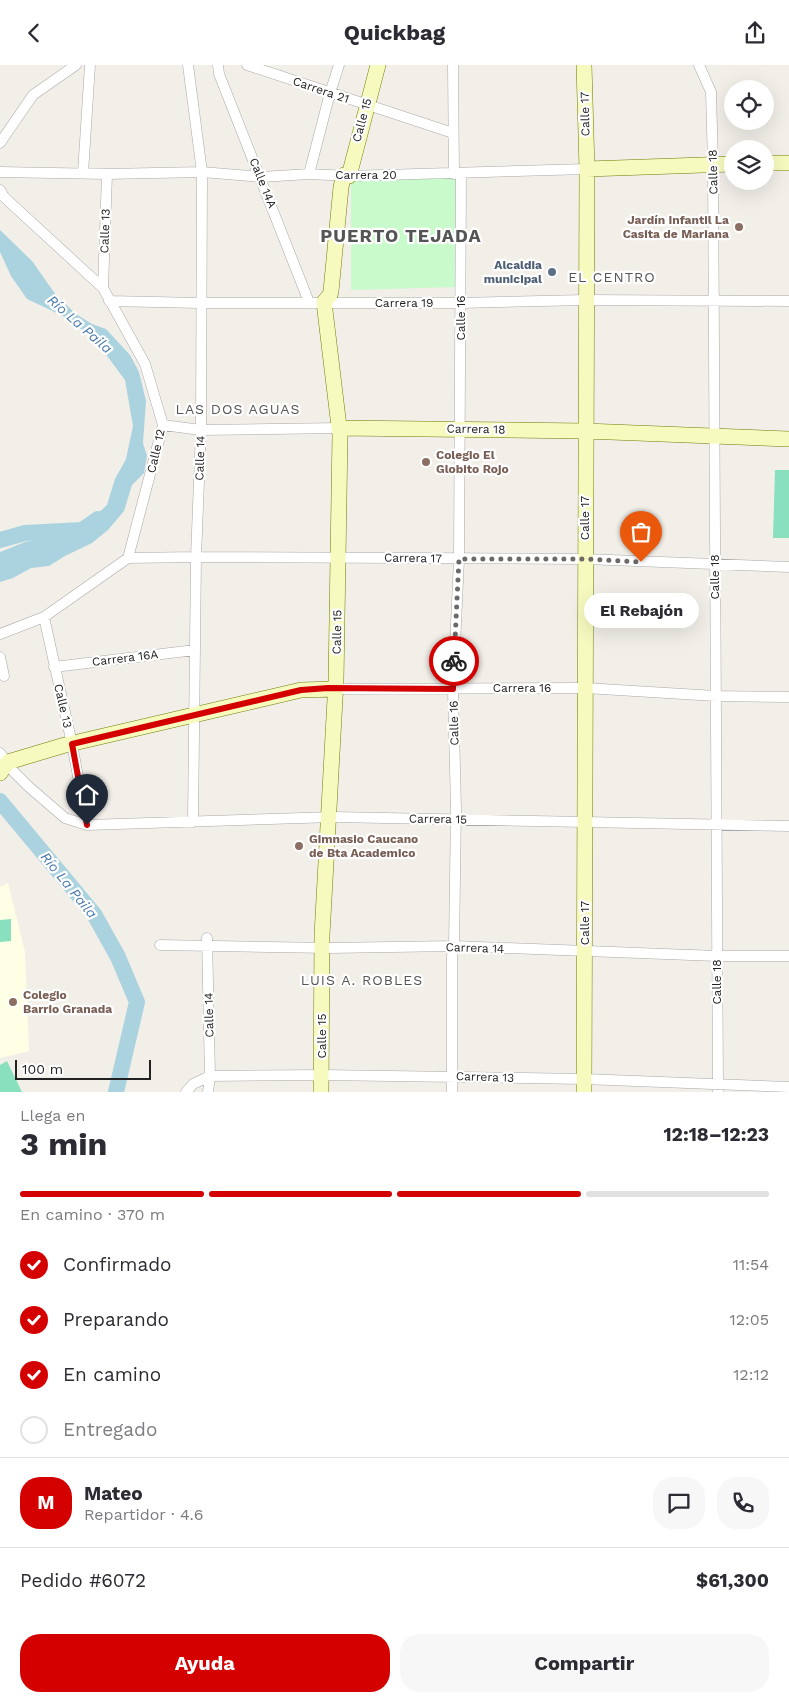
<!DOCTYPE html>
<html lang="es">
<head>
<meta charset="utf-8">
<style>
  :root { --surface:#fff; --page:#f7f7f7; --text:#2b2b33; --muted:#7c7c81; --line:#e1e1e2; --accent:#d40000 }
  body { margin:0; font-family:"Work Sans",sans-serif; background:var(--page); color:var(--text); height:100vh; display:flex; flex-direction:column; font-size:19px; white-space:nowrap }
  * { box-sizing:border-box; margin:0 }
  p { font-size:16px; color:var(--muted) }
  .icon { flex:none; width:28px; height:28px; fill:none; stroke:currentColor; stroke-width:2; stroke-linecap:round; stroke-linejoin:round }
  .map { position:relative; height:1027px; overflow:hidden }
  .panel { display:flex; flex-direction:column; background:var(--surface); flex:1 }
  .panel>* { flex:none }
  .tools { position:absolute; left:724px; top:15px; display:grid; gap:10px }
  .tools a { display:grid; place-items:center; width:50px; height:50px; border-radius:50%; background:var(--surface); box-shadow:0 5px 20px #0002; font-size:25px }
  .scale { position:absolute; left:15px; bottom:12px; width:136px; box-sizing:border-box; padding-left:5px; border:2px solid #222; border-top:0; font-size:14px; line-height:18px; white-space:nowrap; color:#222; -webkit-text-stroke:4px #fff; paint-order:stroke }
  .pin { position:absolute; display:grid; place-items:center; width:42px; height:42px; color:#fff; margin:-51px -21px; border-radius:50% 50% 50% 0; rotate:-45deg; box-shadow:0 0 5px #0007 }
  .pin .icon { rotate:45deg }
  .courier { position:absolute; display:grid; place-items:center; width:50px; height:50px; margin:-25px; border:4px solid #d40000; border-radius:50%; background:#fff; color:#222; box-shadow:0 1px 6px #0007 }
  .bubble { position:absolute; height:35px; border-radius:18px; background:var(--surface); box-shadow:0 5px 20px #0002; font-size:16px; font-weight:700; line-height:35px; text-align:center }
  .overview em { font-style:normal; font-weight:700 }
  .overview div { display:flex; flex-direction:column-reverse }
  .overview { display:flex; align-items:center; justify-content:space-between; height:85px; padding:0 20px }
  h1 { font-size:32px; font-weight:700; line-height:38px }
  .bar { display:grid; grid-template-columns:repeat(4,1fr); gap:8px 5px; align-content:center; height:60px; padding:0 20px }
  .bar i { height:6px; border-radius:4px; background:var(--line) }
  .bar .on { background:var(--accent) }
  .bar p { grid-column:span 4 }
  .line { display:flex; align-items:center; gap:12px; padding:0 20px; border-top:1px solid var(--line) }
  .line div { flex:1 }
  .round { display:grid; place-items:center; flex:none; width:52px; height:52px; border-radius:20px; background:var(--page) }
  ol { padding:0 20px; list-style:none }
  li { display:flex; align-items:center; gap:15px; height:55px }
  li p { margin-inline-start:auto }
  li .icon { padding:5px; border-radius:50%; background:var(--accent); color:#fff; stroke-width:4 }
  li:last-child { color:var(--muted) }
  li i { width:28px; height:28px; border:2px solid var(--line); border-radius:50% }
  .button { display:flex; gap:10px; margin-top:auto; padding:10px 20px }
  .button a { flex:1; height:58px; border-radius:20px; background:var(--accent); color:#fff; font-size:20px; font-weight:700; line-height:58px; text-align:center }
  .button a+a { background:var(--page); color:var(--text) }
  header { display:flex; justify-content:space-between; align-items:center; height:65px; padding:0 20px; background:var(--surface); font-size:22px; font-weight:700 }
  .map>svg:first-child { display:block }
  .education { fill:#ffffe5 }
  .park { fill:#c8facc }
  .pitch { fill:#88e0be }
  .water { fill:#aad3df }
  .lines { fill:none; stroke-linecap:round; stroke-linejoin:round }
  .river { stroke:#aad3df; stroke-width:16 }
  .street-casing { stroke:#a9a9a9; stroke-width:11 }
  .secondary-casing { stroke:#707d05; stroke-width:16 }
  .street { stroke:#fff; stroke-width:10 }
  .secondary { stroke:#f7fabf; stroke-width:15 }
  .done { stroke:#6b6a68; stroke-width:5; stroke-dasharray:0 9 }
  .route { stroke:#d40000; stroke-width:6 }
  .education-dot { fill:#8d6e63; stroke:#fff; stroke-width:2 }
  .service-dot { fill:#5c6f8a; stroke:#fff; stroke-width:2 }
  .labels { text-anchor:middle; stroke-width:4.5; stroke-linejoin:round; paint-order:stroke }
  .street-label { font-size:12px; fill:#222; stroke:#fff }
  .education-label { font-size:12px; font-weight:bold; fill:#785e54; stroke:#fff; text-anchor:start }
  .service-label { font-size:12px; font-weight:bold; fill:#4e5e75; stroke:#fff; text-anchor:end }
  .neighbourhood-label { font-size:14px; letter-spacing:1px; fill:#555; stroke:#fff }
  .water-label { font-size:14px; font-style:italic; fill:#4a7aab; stroke:#fff }
  .district-label { font-size:18px; font-weight:bold; letter-spacing:1px; fill:#555; stroke:#fff }
</style>
</head>
<body>
<header><svg class="icon" aria-label="back" viewBox="0 0 24 24"><path d="M15 5l-7 7 7 7"/></svg>Quickbag<svg class="icon" aria-label="share" viewBox="0 0 24 24"><path d="M12 15V3M7 8l5-5 5 5M5 13v7h14v-7"/></svg></header>
<div class="map">
<svg width="789" height="1027" viewBox="0 0 789 1027">
  <rect width="100%" height="100%" fill="#f2efe9"/>
  <path class="education" d="M8,818L25,887L29,986L0,993V822Z"/>
  <path class="park" d="M456,111L457,222L351,225V113Z"/>
  <path class="pitch" d="M775,405H789V473H773Z
    M11,854V876L0,877V855Z
    M7,996L22,1027H0V1000Z"/>
  <path class="water" d="M0,165L32,196L56,230L76,249L92,259L106,264L130,290L139,307L146,336L143,378L147,391L144,408L132,420L124,446L108,465L92,478L65,491L49,501L31,503L13,513L0,517V487L25,477L48,472H64L79,466L107,440L115,414L126,394L133,361L125,315L90,268L72,260L63,251L27,234L11,211L0,187Z"/>
  <g class="lines">
    <path class="river" d="M0,475L25,468L82,465L98,454
      M0,736L94,849L118,892L137,937L116,1027"/>
    <defs>
      <path id="street" d="M188,0L202,107L201,365L196,492L193,757
        M218,0L219,9L309,237
        M247,0L453,68
        M453,0L454,109
        M699,0L711,27L713,99L718,1027
        M0,78L33,30L76,0
        M0,107L107,109L202,107L261,112L309,109L349,111L587,104
        M83,108L90,0
        M309,109L330,28L339,0
        M0,125L4,132L103,223L145,299L163,360L128,493L44,552L0,569
        M103,223L107,109
        M109,236L200,238H461L585,235L789,236
        M163,360L201,365L340,363
        M128,493L196,492L585,494L789,502
        M44,552L72,679L87,760
        M0,592L4,611
        M54,602L195,585
        M336,624L585,623L716,631L789,632
        M0,688L13,706L29,722L65,753L87,760L334,752L789,761
        M207,873L210,1011L208,1027
        M160,880L330,883L454,881L717,891H789
        M186,1027L193,1019L210,1011L322,1010L584,1014L789,1022
        M452,1027V891L454,881L456,744L453,624L459,494L461,108"/>
      <path id="secondary" d="M765,98H789
        M587,104L732,99
        M349,111L378,0
        M340,363L585,366L789,374
        M0,708L8,697L65,680L301,625L336,624
        M321,1027L322,870L336,616L340,370L324,237L330,230L331,226L341,122L344,110
        M584,1027L587,104L584,0"/>
    </defs>
    <use href="#street" class="street-casing"/>
    <use href="#secondary" class="secondary-casing"/>
    <use href="#street" class="street"/>
    <use href="#secondary" class="secondary"/>
  </g>
  <g class="lines">
    <path class="done" d="M454,596L459,494H585L641,497"/>
    <path class="route" d="M87,760L72,679L301,625L328,623L453,624L454,596"/>
  </g>
  <g class="education-dot">
    <circle cx="739" cy="162" r="5"/>
    <circle cx="426" cy="397" r="5"/>
    <circle cx="299" cy="781" r="5"/>
    <circle cx="13" cy="937" r="5"/>
  </g>
  <circle class="service-dot" cx="552" cy="207" r="5"/>
  <g class="labels">
    <g class="street-label">
      <text transform="translate(321 25) rotate(19)" y="4">Carrera 21</text>
      <text transform="translate(585 49) rotate(-91)" y="4">Calle 17</text>
      <text transform="translate(362 55) rotate(-75)" y="4">Calle 15</text>
      <text transform="translate(713 107) rotate(-91)" y="4">Calle 18</text>
      <text x="366" y="114">Carrera 20</text>
      <text transform="translate(263 118) rotate(68)" y="4">Calle 14A</text>
      <text transform="translate(105 166) rotate(-88)" y="4">Calle 13</text>
      <text x="404" y="242">Carrera 19</text>
      <text transform="translate(461 253) rotate(-90)" y="4">Calle 16</text>
      <text transform="translate(476 364) rotate(1)" y="4">Carrera 18</text>
      <text transform="translate(156 386) rotate(-77)" y="4">Calle 12</text>
      <text transform="translate(200 393) rotate(-88)" y="4">Calle 14</text>
      <text transform="translate(585 453) rotate(-90)" y="4">Calle 17</text>
      <text transform="translate(413 493) rotate(1)" y="4">Carrera 17</text>
      <text transform="translate(715 512) rotate(-90)" y="4">Calle 18</text>
      <text transform="translate(337 567) rotate(-89)" y="4">Calle 15</text>
      <text transform="translate(125 593) rotate(-7)" y="4">Carrera 16A</text>
      <text x="522" y="627">Carrera 16</text>
      <text transform="translate(63 641) rotate(77)" y="4">Calle 13</text>
      <text transform="translate(454 658) rotate(-91)" y="4">Calle 16</text>
      <text transform="translate(438 754) rotate(1)" y="4">Carrera 15</text>
      <text transform="translate(585 858) rotate(-90)" y="4">Calle 17</text>
      <text transform="translate(475 883) rotate(2)" y="4">Carrera 14</text>
      <text transform="translate(717 917) rotate(-90)" y="4">Calle 18</text>
      <text transform="translate(209 950) rotate(-91)" y="4">Calle 14</text>
      <text transform="translate(322 971) rotate(-90)" y="4">Calle 15</text>
      <text transform="translate(485 1012) rotate(2)" y="4">Carrera 13</text>
    </g>
    <g class="education-label">
      <text x="729" y="159" text-anchor="end">Jardín Infantil La<tspan x="729" dy="14">Casita de Mariana</tspan></text>
      <text x="436" y="394">Colegio El<tspan x="436" dy="14">Globito Rojo</tspan></text>
      <text x="309" y="778">Gimnasio Caucano<tspan x="309" dy="14">de Bta Academico</tspan></text>
      <text x="23" y="934">Colegio<tspan x="23" dy="14">Barrio Granada</tspan></text>
    </g>
    <g class="service-label">
      <text x="542" y="204">Alcaldia<tspan x="542" dy="14">municipal</tspan></text>
    </g>
    <g class="neighbourhood-label">
      <text x="612" y="217">EL CENTRO</text>
      <text x="238" y="349">LAS DOS AGUAS</text>
      <text x="362" y="920">LUIS A. ROBLES</text>
    </g>
    <g class="water-label">
      <text transform="translate(80 259) rotate(41)" y="5">Río La Paila</text>
      <text transform="translate(69 820) rotate(51)" y="5">Río La Paila</text>
    </g>
    <g class="district-label">
      <text x="401" y="177">PUERTO TEJADA</text>
    </g>
  </g>
</svg>
<div class="tools">
<a><svg class="icon" aria-label="locate" viewBox="0 0 24 24"><circle cx="12" cy="12" r="6"/><path d="M12 2v4M12 18v4M2 12h4M18 12h4"/></svg></a>
<a><svg class="icon" aria-label="layers" viewBox="0 0 24 24"><path d="M12 4l9 5-9 5-9-5zM3 14l9 5 9-5"/></svg></a>
</div>
<div class="scale">100 m</div>
<div class="pin" style="left:641px;top:497px;background:#ea580c"><svg class="icon" aria-label="bag" viewBox="0 0 24 24"><path d="M5 8h14l-1 12H6zM9 8a3 3 0 0 1 6 0"/></svg></div>
<div class="pin" style="left:87px;top:760px;background:#1f2937"><svg class="icon" aria-label="home" viewBox="0 0 24 24"><path d="M3 11l9-7 9 7M6 9v11h12V9"/></svg></div>
<div class="courier" style="left:454px;top:596px"><svg class="icon" aria-label="bike" viewBox="0 0 24 24"><circle cx="6" cy="16" r="4"/><circle cx="18" cy="16" r="4"/><path d="M6 16l4-8h5l3 8M10 8l3 8H6M13 5h3"/></svg></div>
<div class="bubble" style="left:584px;top:528px;width:115px">El Rebajón</div>
</div>
<section class="panel">
<div class="overview"><div><h1>3 min</h1><p>Llega en</p></div><em>12:18–12:23</em></div>
<div class="bar"><i class="on"></i><i class="on"></i><i class="on"></i><i></i><p>En camino · 370 m</p></div>
<ol>
<li><svg class="icon" aria-label="check" viewBox="0 0 24 24"><path d="M5 12l5 5 9-10"/></svg>Confirmado<p>11:54</p></li>
<li><svg class="icon" aria-label="check" viewBox="0 0 24 24"><path d="M5 12l5 5 9-10"/></svg>Preparando<p>12:05</p></li>
<li><svg class="icon" aria-label="check" viewBox="0 0 24 24"><path d="M5 12l5 5 9-10"/></svg>En camino<p>12:12</p></li>
<li><i></i>Entregado</li>
</ol>
<div class="line" style="height:90px"><b class="round" style="background:var(--accent);color:#fff">M</b><div><b>Mateo</b><p>Repartidor · 4.6</p></div><a class="round"><svg class="icon" aria-label="chat" viewBox="0 0 24 24"><path d="M4 5h16v11H9l-5 4z"/></svg></a><a class="round"><svg class="icon" aria-label="phone" viewBox="0 0 24 24"><path d="M5 4h4l2 5-3 2q2 4 5 5l2-3 5 2v4C11 20 4 13 5 4z"/></svg></a></div>
<div class="line" style="height:65px"><div>Pedido #6072</div><b>$61,300</b></div>
<div class="button"><a>Ayuda</a><a>Compartir</a></div>
</section>
</body>
</html>
